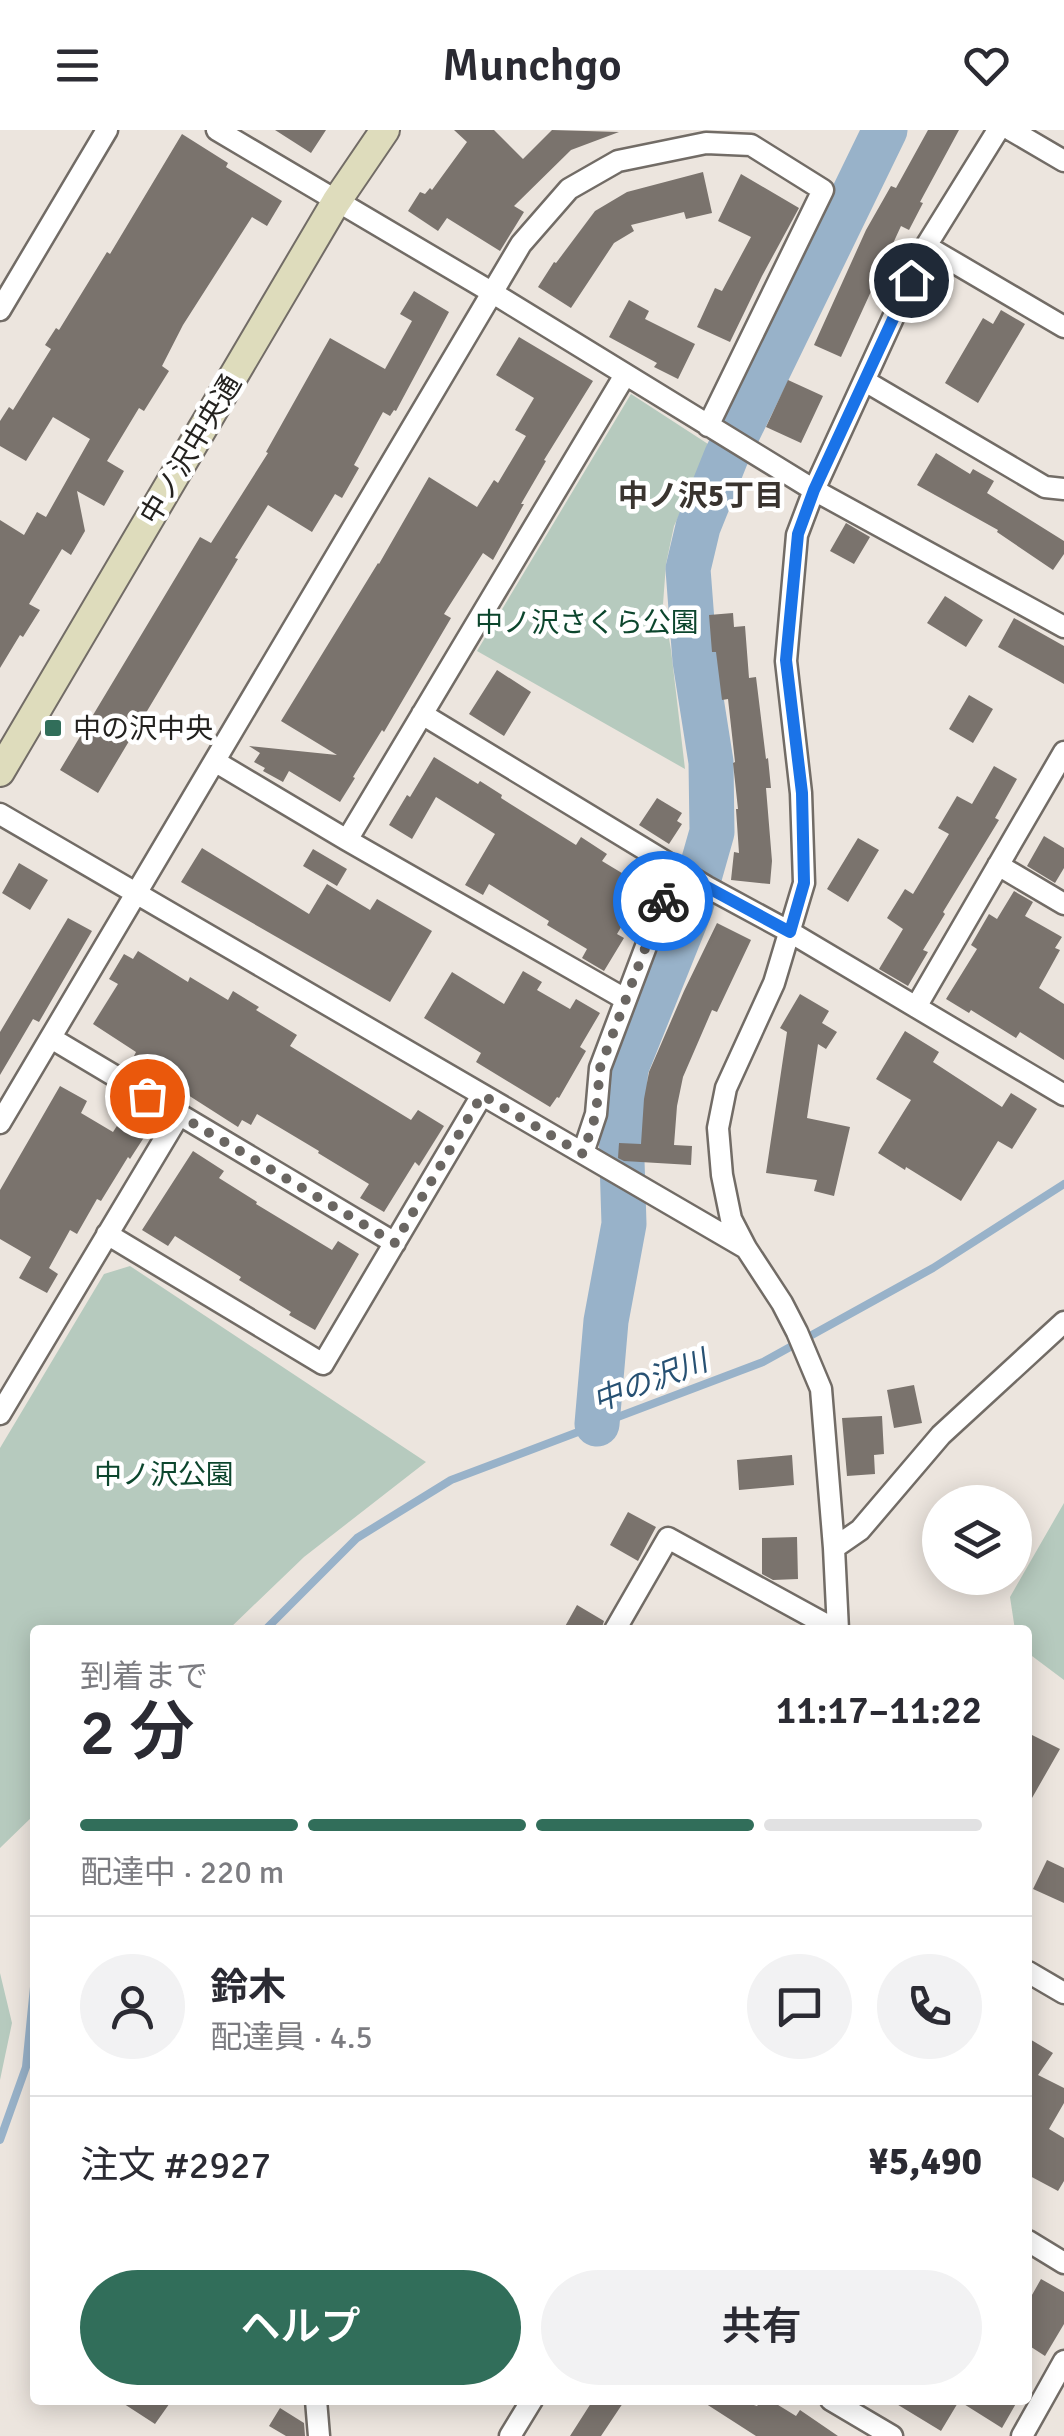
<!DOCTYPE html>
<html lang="ja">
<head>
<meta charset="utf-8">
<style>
  :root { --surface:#fff; --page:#f2f2f3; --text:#2b2b33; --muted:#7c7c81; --line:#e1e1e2; --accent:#316e5a }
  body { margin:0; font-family:Signika,"Noto Sans JP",sans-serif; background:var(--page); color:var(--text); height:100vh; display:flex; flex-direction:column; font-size:38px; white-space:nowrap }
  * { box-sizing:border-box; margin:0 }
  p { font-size:32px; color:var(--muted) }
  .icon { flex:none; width:55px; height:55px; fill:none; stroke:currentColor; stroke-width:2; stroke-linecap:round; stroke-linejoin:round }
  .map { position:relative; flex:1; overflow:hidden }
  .drawer { position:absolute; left:30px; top:1495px; width:1002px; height:780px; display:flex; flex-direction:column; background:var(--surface); border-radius:10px; box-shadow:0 5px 25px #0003 }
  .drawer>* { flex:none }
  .tools { position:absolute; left:922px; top:1355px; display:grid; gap:20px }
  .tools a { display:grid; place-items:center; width:110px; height:110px; border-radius:50%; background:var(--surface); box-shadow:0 5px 25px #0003; font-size:50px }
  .pin { position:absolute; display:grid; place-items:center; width:85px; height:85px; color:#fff; margin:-42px; border:5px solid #fff; border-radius:50%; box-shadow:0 2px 10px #0007 }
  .courier { position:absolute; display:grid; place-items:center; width:100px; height:100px; margin:-50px; border:8px solid #1a73e8; border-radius:50%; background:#fff; color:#222; box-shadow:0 2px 12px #0007 }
  .summary em { font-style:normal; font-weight:600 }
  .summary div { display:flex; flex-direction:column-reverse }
  .summary { display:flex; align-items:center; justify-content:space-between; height:170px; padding:0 50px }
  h1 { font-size:65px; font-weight:600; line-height:75px }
  .bar { display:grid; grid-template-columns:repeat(4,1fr); gap:15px 10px; align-content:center; height:120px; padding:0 50px }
  .bar i { height:12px; border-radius:8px; background:var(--line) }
  .bar .active { background:var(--accent) }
  .bar p { grid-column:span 4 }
  .line { display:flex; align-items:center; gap:25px; padding:0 50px; border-top:2px solid var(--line) }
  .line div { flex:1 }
  .round { display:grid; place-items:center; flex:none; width:105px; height:105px; border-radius:52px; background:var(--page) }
  .action { display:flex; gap:20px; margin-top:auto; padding:20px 50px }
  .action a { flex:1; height:115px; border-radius:60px; background:var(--accent); color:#fff; font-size:40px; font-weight:600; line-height:115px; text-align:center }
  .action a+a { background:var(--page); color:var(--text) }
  header { display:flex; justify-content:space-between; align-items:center; height:130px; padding:0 50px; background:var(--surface); font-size:45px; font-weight:600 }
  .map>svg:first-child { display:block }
  .green { fill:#b6cabe }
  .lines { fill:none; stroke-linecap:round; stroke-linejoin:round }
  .stream { stroke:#98b2c9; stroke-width:8 }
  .river { stroke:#98b2c9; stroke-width:45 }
  .building { fill:#7a736d }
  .street-casing { stroke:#726c66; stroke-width:25 }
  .secondary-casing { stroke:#726c66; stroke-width:32 }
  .street { stroke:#fff; stroke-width:20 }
  .secondary { stroke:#dedcbc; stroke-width:28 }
  .done { stroke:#6a6662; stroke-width:10; stroke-dasharray:0 18 }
  .route { stroke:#1a73e8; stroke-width:12 }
  .poi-dot { fill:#316e5a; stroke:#fff; stroke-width:4 }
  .labels { text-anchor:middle; stroke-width:9; stroke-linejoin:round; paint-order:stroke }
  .street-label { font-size:28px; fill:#24221f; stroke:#fff }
  .park-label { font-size:28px; fill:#0c462d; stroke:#fff }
  .poi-label { font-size:28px; fill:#24221f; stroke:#fff; text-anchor:start }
  .neighbourhood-label { font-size:30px; font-weight:bold; fill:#3a342f; stroke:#fff }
  .water-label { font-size:30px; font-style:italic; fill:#275173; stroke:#fff }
</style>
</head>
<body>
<header><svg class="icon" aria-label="menu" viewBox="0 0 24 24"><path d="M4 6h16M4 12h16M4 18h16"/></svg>Munchgo<svg class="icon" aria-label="heart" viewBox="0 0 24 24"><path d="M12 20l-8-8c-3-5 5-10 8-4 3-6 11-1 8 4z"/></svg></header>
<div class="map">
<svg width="1064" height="2306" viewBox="0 0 1064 2306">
  <rect width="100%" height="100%" fill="#ece5de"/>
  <path class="green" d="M631,264L708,314L694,353L674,396L666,434L663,474L671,520L685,639L477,521Z
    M130,1136L426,1332L304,1427L228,1500H35V1684L0,1718V1318L104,1144Z
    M1064,1373V1550L1028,1523V1500H1015L1010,1467Z
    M0,1843L12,1893L0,1950Z"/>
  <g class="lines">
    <path class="stream" d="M265,1500L357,1408L451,1350L763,1232L933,1138L1064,1054
      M0,2010L26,1937L35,1847"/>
    <path class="river" d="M597,1294L606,1191L624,1094L621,999L626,938L691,776L712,702L711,632L695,531L688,439L698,397L726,327L885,0"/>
  </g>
  <path class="building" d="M275,0H326L311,23Z
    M454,0H494L523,29L552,0L619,2L571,20L514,76L524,82L500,121L447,88L438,101L408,81L420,62L425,64L430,58L432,60L467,12Z
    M928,0H959L920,72L923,73L909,100L901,96L841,227L814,215L866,100L891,56L896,58Z
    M182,4L228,33L226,37L282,71L267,96L252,87L183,195L162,236L169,241L144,281L139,278L107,331L124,341L104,376L77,361L85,401L71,425L62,419L29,474L40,480L23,507L20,505L0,538V390L24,405L37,382L46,387L90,309L53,287L26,331L0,316V291L9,277L13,280L51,219L45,215L56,198L59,200L107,122L110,124Z
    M703,42L712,83L686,89L684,82L631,95L634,101L614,113L571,178L538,157L554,132L556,133L595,81L627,62Z
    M741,44L799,78L762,146L730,212L697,197L715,158L722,161L751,107L718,91Z
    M414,161L449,182L396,281L394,280L390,286L383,282L354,335L359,338L342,368L335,364L312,402L268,375L235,428L238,429L98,663L60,640L200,407L211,413L268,323L266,322L330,208L385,239L412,191L400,184Z
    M629,170L649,181L645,189L695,214L678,249L654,237L657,233L609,207Z
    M1001,180L1025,194L978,273L945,253L983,188L993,194Z
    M519,207L593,251L544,330L546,331L521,374H524L493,430L483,423L444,484L451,488L384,602L382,600L353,647L355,648L340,672L289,641L283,652L263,641L265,638L254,632L260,623L249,616L337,625L281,591L378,433L379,434L429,347L477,377L494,350L498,353L526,306L515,300L534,268L496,245Z
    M788,250L823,266L801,313L766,297Z
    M936,323L970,344L973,339L994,351L987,363L1064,411V424L1053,440L997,402L998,400L917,355Z
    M846,393L870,407L854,434L830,421Z
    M945,466L983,490L966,517L927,493Z
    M733,483L734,497L745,496L749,548L756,547L766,629L768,628L771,658H766L772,731L770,754L731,750L734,722L739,723L736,679H738L733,633L735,632L728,569L722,570L716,522H712L709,485Z
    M1014,488L1064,516V554L998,517Z
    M497,540L531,562L504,606L469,584Z
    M969,565L993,579L973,613L949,599Z
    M434,627L478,654L480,651L502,665L501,668L576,715L581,707L607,724L602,731L645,757L617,804L624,808L604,841L582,828L587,819L547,795L549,791L489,754L483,765L465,755L495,704L436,667L412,709L389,695L407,665L410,667Z
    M994,636L1017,649L995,688L999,690L943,782L945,784L923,820L928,822L908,856L879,839L903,799L887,788L905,759L913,764L949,704L938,698L957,666L972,674Z
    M657,668L682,683L677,691L682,694L669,714L639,695Z
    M1044,706L1064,718V738L1055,753L1027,736Z
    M858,708L879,720L848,772L827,759Z
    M202,718L309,784L327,754L370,780L377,769L432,801L390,872L181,752Z
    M313,719L347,739L337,756L303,736Z
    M19,733L48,750L30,780L2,763Z
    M1014,761L1033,772L1025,786L1062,807L1055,818L1060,820L1039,858L1064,874V930L1020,902L1016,908L971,880L969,883L946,869L977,819L971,815L989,784L997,789Z
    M68,788L92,801L39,892L33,889L0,945V902Z
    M717,793L751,810L717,882L712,880L683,947L677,976L674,1015L692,1016L691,1035L624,1031L618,1028L619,1013L641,1014L644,969L649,942L684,861Z
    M138,821L188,852L190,847L228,870L233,861L259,877L256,880L297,905L290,916L411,990L418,980L444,996L419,1036L415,1032L384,1082L360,1068L369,1054L318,1023L319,1021L257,984L251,995L242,990L238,997L177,958L178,955L134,926L136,922L93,894L118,854L109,849L124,824L133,829Z
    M523,841L542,852L537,860L570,879L576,869L600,883L580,917L586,921L559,968L557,967L550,977L476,932L481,923L424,888L452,842L504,874Z
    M800,864L829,881L822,893L837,902L826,919L818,914L807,988L850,997L834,1066L814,1061L817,1050L766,1043L787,902L780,898Z
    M905,901L939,922L933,932L1002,977L1011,963L1037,979L1012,1019L998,1011L961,1071L906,1037L905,1040L878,1023L911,970L876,949Z
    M60,956L87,971L81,983L113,1002L128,979L152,995L130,1029L128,1027L101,1071L97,1069L77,1104L70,1100L49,1138L58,1144L47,1163L19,1148L31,1127L0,1109V1060Z
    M193,1021L224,1041L219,1048L257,1072L256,1074L332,1120L338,1111L359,1124L315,1200L289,1185L291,1182L239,1150L241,1147L175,1106L168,1116L142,1100Z
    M914,1255L922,1293L894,1298L887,1260Z
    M882,1286L884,1324L874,1325L875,1344L847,1346L842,1288Z
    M792,1325L794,1355L739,1360L737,1330Z
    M628,1382L656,1397L638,1431L610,1415Z
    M797,1407L798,1449L773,1450L762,1444V1408Z
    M577,1475L604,1491L601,1500H563Z
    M1028,1603L1060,1619L1028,1675Z
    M1047,1730L1064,1738V1773L1033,1759Z
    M1028,1908L1053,1923L1038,1945L1064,1958V1973L1049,1999L1064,2008V2051L1058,2061L1028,2045Z
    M1041,2149L1064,2162V2194L1045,2226L1028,2215V2172Z
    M118,2270H172L155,2294Z
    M593,2270H625L601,2306H570Z
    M700,2270H738L757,2276L762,2270H770L796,2286L800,2280L838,2306H756Z
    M890,2270H1018L1002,2298L959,2271L941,2301Z
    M280,2278L304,2293L305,2306H286L269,2296Z"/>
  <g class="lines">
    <defs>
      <path id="street" d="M217,0L493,163L814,360L1064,497
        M1011,0L1064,31
        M926,116L1064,197
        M0,180L107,0
        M865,251L1045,357L1064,359
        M422,584L707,757L790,802L1064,965
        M216,632L347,710L625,869
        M0,684L744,1117
        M347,710L625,245
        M998,735L1064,774
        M916,877L1064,622
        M51,908L395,1113
        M0,993L521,114L569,59L618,31L706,13L751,15L823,60L708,296
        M583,1023L596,984L600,938L676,737
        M107,1104L323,1234L482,965
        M0,1284L179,985
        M834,1418L860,1400L941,1305L1064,1192
        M615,1500L668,1408L836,1500
        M838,1500L834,1418L821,1259L797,1202L782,1173L746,1118L731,1089L722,1045L718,998L726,958L774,853L804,753L801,663L786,531L797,405L814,360L926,116L998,0
        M1028,1842L1064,1863
        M1028,2111L1064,2133
        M316,2270L319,2306
        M831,2270L892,2306
        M510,2306L532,2270
        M1022,2306L1064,2231"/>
      <path id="secondary" d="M0,642L336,72L385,0"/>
    </defs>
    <use href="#street" class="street-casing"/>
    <use href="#secondary" class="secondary-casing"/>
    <use href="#street" class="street"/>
    <use href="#secondary" class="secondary"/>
  </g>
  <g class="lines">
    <path class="done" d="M147,966L395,1113L482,965L583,1024L596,984L600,938L663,771"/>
    <path class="route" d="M663,771L676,737L707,757L790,802L804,753L802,663L786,530L798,404L814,360L911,150"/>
  </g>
  <rect class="poi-dot" x="43" y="588" width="20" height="20" rx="5"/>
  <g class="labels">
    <g class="street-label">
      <text transform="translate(190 319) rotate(-59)" y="10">中ノ沢中央通</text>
    </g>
    <g class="park-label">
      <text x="587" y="502">中ノ沢さくら公園</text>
      <text x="164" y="1354">中ノ沢公園</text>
    </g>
    <g class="poi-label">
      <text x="73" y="608">中の沢中央</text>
    </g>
    <g class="neighbourhood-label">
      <text x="701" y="376">中ノ沢5丁目</text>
    </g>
    <g class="water-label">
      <text transform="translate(650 1251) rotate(-21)" y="10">中の沢川</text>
    </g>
  </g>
</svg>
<div class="tools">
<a><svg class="icon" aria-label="layers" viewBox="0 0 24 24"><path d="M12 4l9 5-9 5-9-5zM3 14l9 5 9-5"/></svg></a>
</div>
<div class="pin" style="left:147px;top:966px;background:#ea580c"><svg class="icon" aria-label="bag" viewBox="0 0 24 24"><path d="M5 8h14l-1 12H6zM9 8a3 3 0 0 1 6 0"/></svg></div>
<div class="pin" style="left:911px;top:150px;background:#1f2937"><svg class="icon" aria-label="home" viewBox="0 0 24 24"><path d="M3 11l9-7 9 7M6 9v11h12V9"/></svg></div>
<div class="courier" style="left:663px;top:771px"><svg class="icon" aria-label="bike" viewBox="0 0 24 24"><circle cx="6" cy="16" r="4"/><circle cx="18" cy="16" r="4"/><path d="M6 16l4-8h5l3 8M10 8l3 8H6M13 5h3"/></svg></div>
<section class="drawer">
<div class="summary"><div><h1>2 分</h1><p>到着まで</p></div><em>11:17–11:22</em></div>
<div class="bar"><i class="active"></i><i class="active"></i><i class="active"></i><i></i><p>配達中 · 220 m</p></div>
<div class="line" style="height:180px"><a class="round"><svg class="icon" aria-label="person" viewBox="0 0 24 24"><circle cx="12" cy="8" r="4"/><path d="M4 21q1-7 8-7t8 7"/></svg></a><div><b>鈴木</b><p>配達員 · 4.5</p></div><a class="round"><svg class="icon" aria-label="chat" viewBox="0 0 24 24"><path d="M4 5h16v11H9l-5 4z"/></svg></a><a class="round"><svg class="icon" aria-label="phone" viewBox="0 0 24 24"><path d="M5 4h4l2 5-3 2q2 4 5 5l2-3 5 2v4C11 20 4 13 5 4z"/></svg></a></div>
<div class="line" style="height:130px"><div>注文 #2927</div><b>¥5,490</b></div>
<div class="action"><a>ヘルプ</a><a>共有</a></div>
</section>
</div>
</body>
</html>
